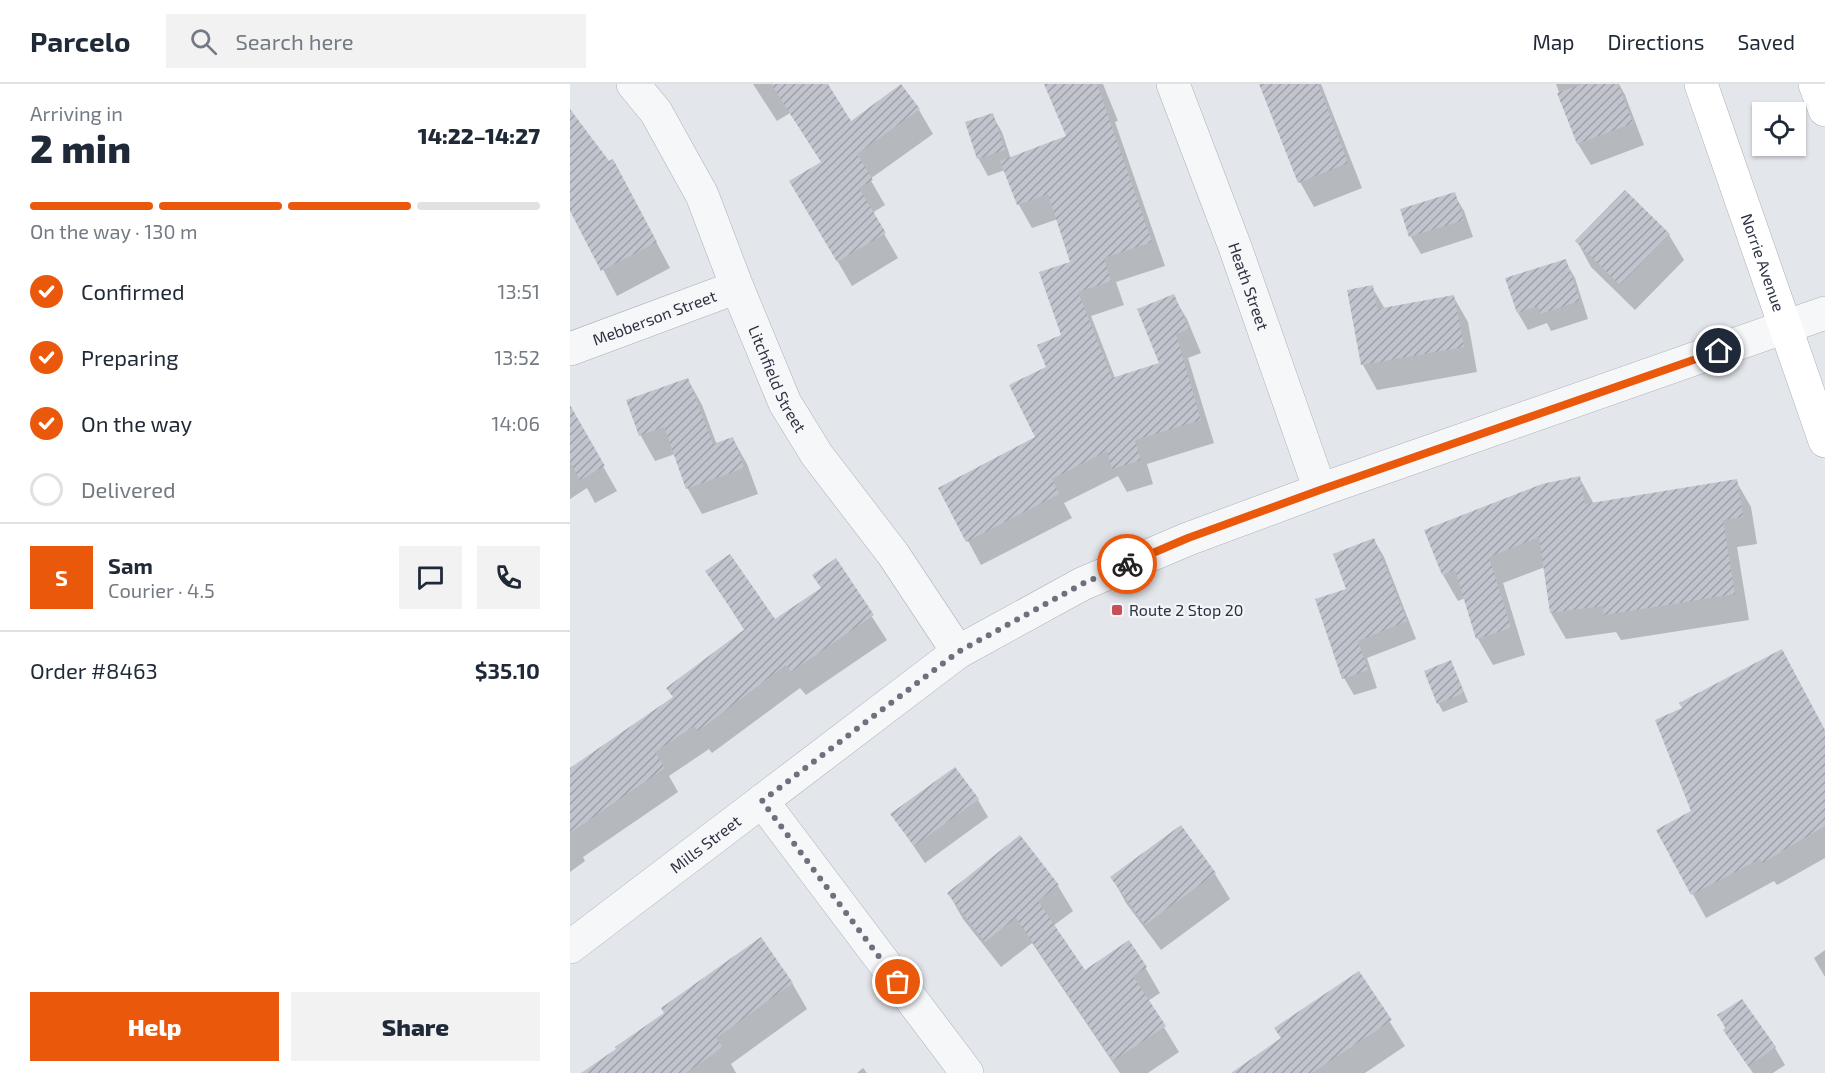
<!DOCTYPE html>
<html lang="en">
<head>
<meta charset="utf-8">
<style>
  :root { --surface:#fff; --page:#f2f2f3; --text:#1f2937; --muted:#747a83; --line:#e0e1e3; --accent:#ea580c }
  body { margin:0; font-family:"Exo 2",sans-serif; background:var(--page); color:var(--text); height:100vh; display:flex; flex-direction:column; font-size:22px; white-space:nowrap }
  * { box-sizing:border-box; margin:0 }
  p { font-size:20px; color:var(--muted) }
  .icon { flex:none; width:33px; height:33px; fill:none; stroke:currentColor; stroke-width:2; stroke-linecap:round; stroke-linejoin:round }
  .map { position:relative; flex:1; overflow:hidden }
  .side { display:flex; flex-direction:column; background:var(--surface); width:570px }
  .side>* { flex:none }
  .fabs { position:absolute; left:1182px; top:18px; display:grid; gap:12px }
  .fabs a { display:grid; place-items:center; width:54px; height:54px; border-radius:0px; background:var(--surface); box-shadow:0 2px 4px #0004; font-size:30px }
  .pin { position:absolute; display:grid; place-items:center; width:51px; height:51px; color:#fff; margin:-26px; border:3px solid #fff; border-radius:50%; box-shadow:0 2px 6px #0007 }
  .courier { position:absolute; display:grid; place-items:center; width:60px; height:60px; margin:-30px; border:4px solid #ea580c; border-radius:50%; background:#fff; color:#222; box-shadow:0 2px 8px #0007 }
  .summary em { font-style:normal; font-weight:800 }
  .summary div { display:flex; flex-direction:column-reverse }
  .summary { display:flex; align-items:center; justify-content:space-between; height:102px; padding:0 30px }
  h1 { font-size:39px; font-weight:800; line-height:45px }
  .bar { display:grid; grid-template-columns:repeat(4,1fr); gap:9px 6px; align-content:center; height:72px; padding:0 30px }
  .bar i { height:8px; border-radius:4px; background:var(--line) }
  .bar .current { background:var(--accent) }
  .bar p { grid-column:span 4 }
  .line { display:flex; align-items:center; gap:15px; padding:0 30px; border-top:2px solid var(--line) }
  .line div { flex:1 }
  .round { display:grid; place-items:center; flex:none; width:63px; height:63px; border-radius:0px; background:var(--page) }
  ol { padding:0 30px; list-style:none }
  li { display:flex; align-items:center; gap:18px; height:66px }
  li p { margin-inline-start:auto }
  li .icon { padding:6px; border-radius:50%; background:var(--accent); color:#fff; stroke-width:4 }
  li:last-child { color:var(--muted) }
  li i { width:33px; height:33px; border:3px solid var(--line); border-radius:50% }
  .button { display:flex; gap:12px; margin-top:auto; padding:12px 30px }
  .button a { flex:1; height:69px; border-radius:0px; background:var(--accent); color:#fff; font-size:24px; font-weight:800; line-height:69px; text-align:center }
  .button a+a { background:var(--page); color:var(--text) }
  header { display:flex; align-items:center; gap:36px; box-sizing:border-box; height:84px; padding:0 30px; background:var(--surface); border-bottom:2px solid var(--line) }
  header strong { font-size:28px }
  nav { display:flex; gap:33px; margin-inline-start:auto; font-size:21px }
  .search { width:420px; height:54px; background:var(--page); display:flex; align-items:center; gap:15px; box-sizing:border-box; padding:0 21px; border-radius:0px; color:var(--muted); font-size:22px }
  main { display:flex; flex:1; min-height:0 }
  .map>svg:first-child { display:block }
  .shadow { fill:#0003 }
  .building { fill:url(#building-hatch) }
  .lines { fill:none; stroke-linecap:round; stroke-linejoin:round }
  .street-casing { stroke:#acb0b8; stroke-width:34 }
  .secondary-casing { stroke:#acb0b8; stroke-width:34 }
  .street { stroke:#f6f7f9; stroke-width:33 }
  .secondary { stroke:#fff; stroke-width:33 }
  .done { stroke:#6c717d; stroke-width:6; stroke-dasharray:0 10.8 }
  .route { stroke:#ea580c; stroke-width:8 }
  .poi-dot { fill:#c94f56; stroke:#f3f5f8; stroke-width:2 }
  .labels { text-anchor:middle; stroke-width:4.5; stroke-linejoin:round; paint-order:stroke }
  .street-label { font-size:16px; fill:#2c3242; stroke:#f3f5f8 }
  .poi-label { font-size:16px; fill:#2c3242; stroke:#f3f5f8; text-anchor:start }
</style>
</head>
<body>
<header>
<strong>Parcelo</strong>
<div class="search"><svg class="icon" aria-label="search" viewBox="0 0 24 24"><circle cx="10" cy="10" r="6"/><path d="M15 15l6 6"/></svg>Search here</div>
<nav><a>Map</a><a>Directions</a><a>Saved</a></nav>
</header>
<main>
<section class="side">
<div class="summary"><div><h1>2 min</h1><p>Arriving in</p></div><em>14:22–14:27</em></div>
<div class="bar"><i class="current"></i><i class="current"></i><i class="current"></i><i></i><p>On the way · 130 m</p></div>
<ol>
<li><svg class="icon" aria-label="check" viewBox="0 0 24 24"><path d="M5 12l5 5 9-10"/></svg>Confirmed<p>13:51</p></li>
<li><svg class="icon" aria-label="check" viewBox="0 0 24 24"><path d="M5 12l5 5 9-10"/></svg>Preparing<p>13:52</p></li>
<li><svg class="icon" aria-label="check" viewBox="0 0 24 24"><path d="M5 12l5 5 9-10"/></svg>On the way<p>14:06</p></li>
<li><i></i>Delivered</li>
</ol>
<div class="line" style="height:108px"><b class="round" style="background:var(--accent);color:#fff">S</b><div><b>Sam</b><p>Courier · 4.5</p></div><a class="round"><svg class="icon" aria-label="chat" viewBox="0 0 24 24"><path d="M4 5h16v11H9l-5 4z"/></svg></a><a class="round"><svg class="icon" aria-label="phone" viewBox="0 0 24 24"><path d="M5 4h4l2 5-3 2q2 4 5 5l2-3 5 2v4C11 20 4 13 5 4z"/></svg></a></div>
<div class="line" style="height:78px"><div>Order #8463</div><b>$35.10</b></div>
<div class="button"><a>Help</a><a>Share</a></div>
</section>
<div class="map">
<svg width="1255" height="989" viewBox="0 0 1255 989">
  <defs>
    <pattern id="building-hatch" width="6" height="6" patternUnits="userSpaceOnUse" patternTransform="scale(1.5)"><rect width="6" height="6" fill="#c1c4cd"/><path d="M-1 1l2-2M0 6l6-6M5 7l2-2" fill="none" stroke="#9da0a8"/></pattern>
  </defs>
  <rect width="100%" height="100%" fill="#e3e6eb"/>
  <path class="shadow" d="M183,0H256L281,39L349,26L363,50L300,95L315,121L302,129L328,174L282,202L221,97L252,79L220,29L207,37Z
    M475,0H533L548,37L545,38L595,182L546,198L554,221L521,232L545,294L591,280L603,212L617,235L631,269L618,274L644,359L577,380L583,400L557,408L548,392L494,419L502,434L411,481L370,405L467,354L478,284L493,252L502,179L488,135L462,144L449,121L435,86L418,92L408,74L422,31L432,48L441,75L498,53Z
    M691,0H751L792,104L744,123L730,98Z
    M986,0H1049L1055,11L1074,61L1021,81L1008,60Z
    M0,28L57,103L100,184L47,212L0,123Z
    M884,110L894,127L903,153L851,170L841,153L832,126Z
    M1099,151L1114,176L1065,226L1021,183L1007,157Z
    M995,177L1005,194L1018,235L981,247L977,239L958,246L948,229Z
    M802,203L815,225L883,212L898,238L907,288L807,306L793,281L779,207Z
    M118,296L132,321L147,361L163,355L177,380L188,410L132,430L118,405L105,370L85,377L71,352L58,317Z
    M0,324L47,407L25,419L17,404L0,415Z
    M1009,393L1024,420L1166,397L1181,423L1187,460L1167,463L1179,536L1051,556L1046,548L996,555L981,529L975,483L933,499L955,571L923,581L908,555L895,514L888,517L873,491Z
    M804,456L814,473L846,555L797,574L807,604L784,611L774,594L778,506Z
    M265,476L317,556L236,611L230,604L142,669L139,665L99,692L108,708L13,773L15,777L0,788V686L104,614L175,547L137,488L204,537L252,505Z
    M885,586L898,618L873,628L868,619Z
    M1225,591L1255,647V774L1207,801L1204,797L1136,834L1088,747L1123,728Z
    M408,716L418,733L355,779L322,730Z
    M610,743L645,790L660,815L591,866L556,819L542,793Z
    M488,802L503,827L483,842L514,888L575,883L590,909L578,917L609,968L578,989H550L462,859L431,883L393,835L379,810Z
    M1255,866V893L1244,874Z
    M789,889L835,962L795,989H664L713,955Z
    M222,899L237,925L161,980L166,989H13Z
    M1149,932L1205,964L1215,981L1203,989H1183L1165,963Z
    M293,984L297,989H287Z"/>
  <path class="building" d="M201,0H258L281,37L331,0L350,25L287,70L303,96L289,104L316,149L267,178L219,97L251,78Z
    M474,0H527L582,158L534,174L541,197L508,208L542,294L589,279L567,225L604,210L619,245L606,250L631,336L565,356L571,376L542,385L537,367L482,395L489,410L396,458L368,404L465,353L439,301L476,283L467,261L491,251L469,188L500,178L478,110L447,121L430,77L496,52Z
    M689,0H748L778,79L728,99Z
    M1012,0H1048L1063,39L1007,60L987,9Z
    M0,25L39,77L43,75L87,158L31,187L0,127Z
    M423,29L435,66L407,75L395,38Z
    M1055,106L1100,150L1050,201L1005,157Z
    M885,108L894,136L839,153L830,125Z
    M996,175L1010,217L970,230L968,222L947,229L935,194Z
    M803,201L807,225L884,211L894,263L791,281L777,206Z
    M118,294L143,360L163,353L174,384L116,405L94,343L69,352L56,316Z
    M0,321L35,382L10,396L0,378Z
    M1010,392L1015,420L1167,395L1173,433L1153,436L1165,510L1034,531L1033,522L980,529L969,453L919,473L941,544L906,555L885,486L872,491L854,446L972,400Z
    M804,454L837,537L788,557L798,586L772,595L745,515L776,505L763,470Z
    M160,470L205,535L251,504L242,491L266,474L304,531L221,588L216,581L128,647L124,642L85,668L95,684L0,749V684L103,613L96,604L175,545L135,487Z
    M1212,565L1255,646V742L1192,779L1190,775L1121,811L1086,746L1121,727L1085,636L1112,624L1109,619Z
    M881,576L894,609L867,620L854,587Z
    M385,683L409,715L344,762L320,730Z
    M611,741L646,789L575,841L540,793Z
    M450,751L489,801L468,817L515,886L559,856L577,883L563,892L596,942L543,977L446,834L415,858L377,809Z
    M191,853L223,899L146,954L153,963L116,989H11L46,965L45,963L94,929L91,924Z
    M789,887L822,936L742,989H661L711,954L704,944Z
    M1172,915L1206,963L1178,982L1153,946L1156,943L1147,931Z"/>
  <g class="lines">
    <defs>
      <g id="street">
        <path id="s1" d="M63,0L86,28L132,111L167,203L215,319L247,371L323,470L388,568"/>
        <path id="s2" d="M603,0L665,163L750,406"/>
        <path id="s3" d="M0,265L167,203"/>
        <path d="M192,717L397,989"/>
        <path id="s4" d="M0,863L388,568L512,500L618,455L750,406L1255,229"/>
      </g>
      <g id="secondary">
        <path id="s5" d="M1131,0L1255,357"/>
        <path d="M1245,0L1255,26"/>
      </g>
    </defs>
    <use href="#street" class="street-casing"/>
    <use href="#secondary" class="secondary-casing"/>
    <use href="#street" class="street"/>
    <use href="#secondary" class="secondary"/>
  </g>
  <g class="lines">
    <path class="done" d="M328,898L192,717L388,568L512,500L557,480"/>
    <path class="route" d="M557,480L618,454L750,406L1149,267"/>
  </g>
  <rect class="poi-dot" x="541" y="520" width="12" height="12" rx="3"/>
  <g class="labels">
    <g class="street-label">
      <text dy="6" stroke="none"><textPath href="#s5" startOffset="189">Norrie Avenue</textPath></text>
      <text dy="6" stroke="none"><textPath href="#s2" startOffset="216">Heath Street</textPath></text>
      <text dy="6" stroke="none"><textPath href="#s3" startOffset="90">Mebberson Street</textPath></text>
      <text dy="6" stroke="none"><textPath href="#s1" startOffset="330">Litchfield Street</textPath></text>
      <text dy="6" stroke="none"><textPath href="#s4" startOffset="170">Mills Street</textPath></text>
    </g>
    <g class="poi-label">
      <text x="559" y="532">Route 2 Stop 20</text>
    </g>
  </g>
</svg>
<div class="fabs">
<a><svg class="icon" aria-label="locate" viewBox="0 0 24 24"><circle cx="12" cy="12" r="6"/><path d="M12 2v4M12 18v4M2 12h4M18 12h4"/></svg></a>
</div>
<div class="pin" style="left:328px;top:898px;background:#ea580c"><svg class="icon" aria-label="bag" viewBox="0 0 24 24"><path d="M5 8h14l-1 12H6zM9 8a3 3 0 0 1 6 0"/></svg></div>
<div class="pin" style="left:1149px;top:267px;background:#1f2937"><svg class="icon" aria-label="home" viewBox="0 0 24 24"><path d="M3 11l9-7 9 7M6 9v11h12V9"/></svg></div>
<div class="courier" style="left:557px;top:480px"><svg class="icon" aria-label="bike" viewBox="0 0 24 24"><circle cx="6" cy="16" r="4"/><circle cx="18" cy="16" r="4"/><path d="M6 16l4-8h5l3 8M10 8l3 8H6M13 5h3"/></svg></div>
</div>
</main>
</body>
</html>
